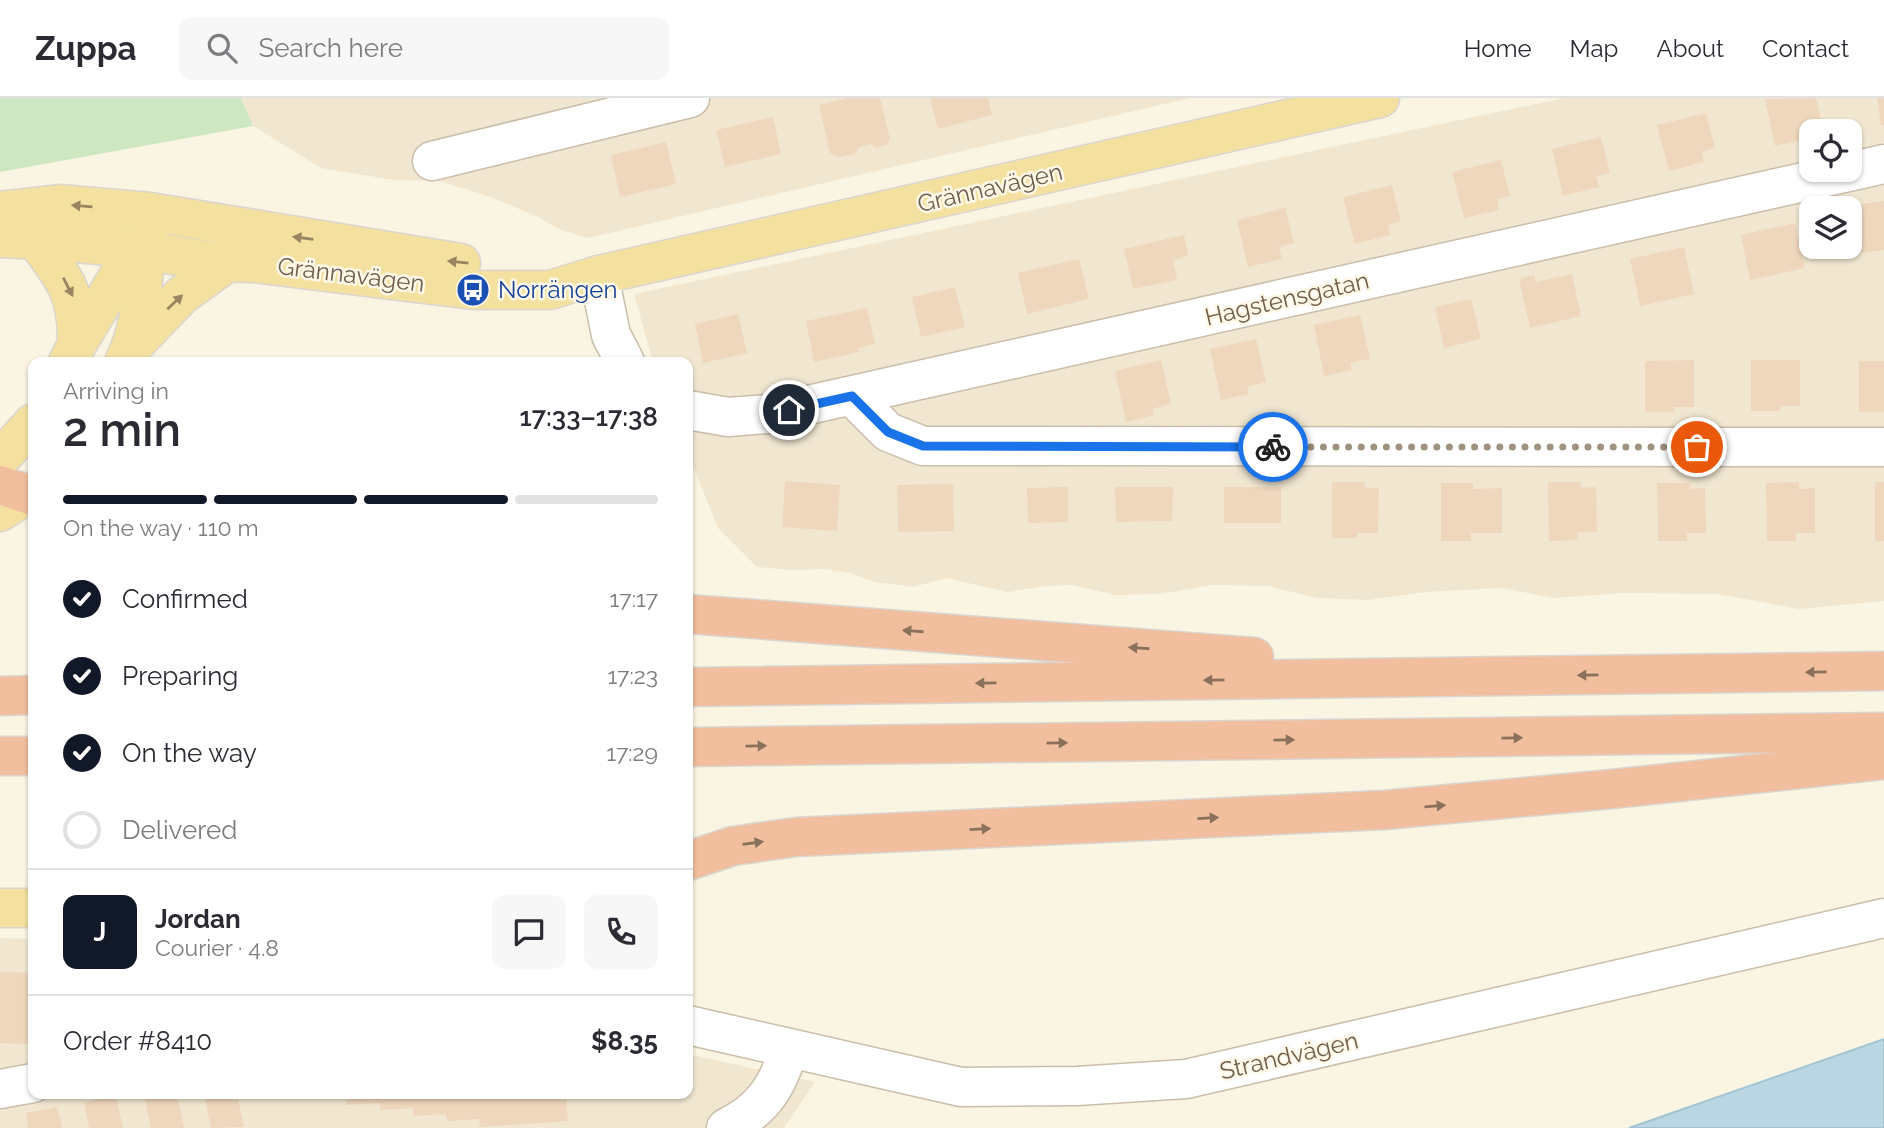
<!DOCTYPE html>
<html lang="en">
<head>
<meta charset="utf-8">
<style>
  :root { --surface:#fff; --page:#f7f7f7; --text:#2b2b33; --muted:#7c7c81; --line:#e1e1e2; --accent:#111827 }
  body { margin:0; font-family:Raleway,sans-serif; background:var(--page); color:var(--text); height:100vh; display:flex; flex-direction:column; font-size:26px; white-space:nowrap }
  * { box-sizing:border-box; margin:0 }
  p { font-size:23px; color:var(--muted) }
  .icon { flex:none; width:38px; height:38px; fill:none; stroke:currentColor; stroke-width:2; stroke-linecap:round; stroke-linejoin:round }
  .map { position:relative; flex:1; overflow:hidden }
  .panel { position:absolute; left:28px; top:259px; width:665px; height:742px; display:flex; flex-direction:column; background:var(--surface); border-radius:14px; box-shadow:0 2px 5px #0004 }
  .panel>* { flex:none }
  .controls { position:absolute; left:1799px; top:21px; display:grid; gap:14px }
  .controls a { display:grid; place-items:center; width:63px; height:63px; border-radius:14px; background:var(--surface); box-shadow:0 2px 5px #0004; font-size:35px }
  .pin { position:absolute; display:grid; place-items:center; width:60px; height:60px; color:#fff; margin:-30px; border:4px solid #fff; border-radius:50%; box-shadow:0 2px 7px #0007 }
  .courier { position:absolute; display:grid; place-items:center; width:70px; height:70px; margin:-35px; border:5px solid #1a73e8; border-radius:50%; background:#fff; color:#222; box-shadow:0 2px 9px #0007 }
  .summary em { font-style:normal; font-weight:600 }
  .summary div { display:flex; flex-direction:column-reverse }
  .summary { display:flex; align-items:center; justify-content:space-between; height:119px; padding:0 35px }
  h1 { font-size:46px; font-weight:600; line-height:52px }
  .bar { display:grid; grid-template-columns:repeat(4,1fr); gap:10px 7px; align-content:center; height:84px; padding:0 35px }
  .bar i { height:9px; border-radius:5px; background:var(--line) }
  .bar .on { background:var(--accent) }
  .bar p { grid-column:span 4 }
  .line { display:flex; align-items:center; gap:18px; padding:0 35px; border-top:2px solid var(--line) }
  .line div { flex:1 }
  .round { display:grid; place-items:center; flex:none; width:74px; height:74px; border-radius:14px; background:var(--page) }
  ol { padding:0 35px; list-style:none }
  li { display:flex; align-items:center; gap:21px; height:77px }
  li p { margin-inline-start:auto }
  li .icon { padding:7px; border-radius:50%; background:var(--accent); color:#fff; stroke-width:4 }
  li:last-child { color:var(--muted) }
  li i { width:38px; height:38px; border:4px solid var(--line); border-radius:50% }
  header { display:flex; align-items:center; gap:42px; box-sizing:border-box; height:98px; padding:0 35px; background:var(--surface); border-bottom:2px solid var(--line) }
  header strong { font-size:33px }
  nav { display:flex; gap:38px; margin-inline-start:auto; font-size:24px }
  .search { width:490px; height:63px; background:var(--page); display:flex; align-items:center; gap:18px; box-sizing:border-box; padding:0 24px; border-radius:14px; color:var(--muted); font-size:26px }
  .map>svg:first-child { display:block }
  .residential { fill:#f1e7d1; fill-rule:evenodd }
  .green { fill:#cce7c2 }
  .water { fill:#b9d6e2; stroke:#a0c4d3; stroke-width:2 }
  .building { fill:#eed7bc }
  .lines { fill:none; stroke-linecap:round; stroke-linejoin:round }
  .minor-casing { stroke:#cabdaa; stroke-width:41 }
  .major-casing { stroke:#dad5d0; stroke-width:41 }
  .highway-casing { stroke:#dad5d0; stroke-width:41 }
  .minor { stroke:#fff; stroke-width:38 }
  .major { stroke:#f5e19f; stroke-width:38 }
  .highway { stroke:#f1bf9d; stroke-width:38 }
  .oneway { fill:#988564 }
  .oneway2 { fill:#8a715b }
  .done { stroke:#a09280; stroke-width:7; stroke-dasharray:0 12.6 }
  .route { stroke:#1a73e8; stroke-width:9 }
  .labels { text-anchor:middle; stroke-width:5; stroke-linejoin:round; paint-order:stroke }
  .street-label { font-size:24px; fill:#705d4b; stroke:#fef8e8 }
  .transit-label { font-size:24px; fill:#164399; stroke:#fef8e8; text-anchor:start }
</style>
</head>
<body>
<header>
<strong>Zuppa</strong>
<div class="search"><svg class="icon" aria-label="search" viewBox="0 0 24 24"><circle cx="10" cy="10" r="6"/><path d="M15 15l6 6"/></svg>Search here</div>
<nav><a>Home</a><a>Map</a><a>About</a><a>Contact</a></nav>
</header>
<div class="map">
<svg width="1884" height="1030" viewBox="0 0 1884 1030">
  <rect width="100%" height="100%" fill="#faf4e2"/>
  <path class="residential" d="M241,0H1190L588,140L561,132L536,118L488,98L439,83L394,82L321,70L253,28Z
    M1564,0H1884V503L1799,511L1718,496L1625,495L1553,500L1502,490L1426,494L1368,502L1317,500L1268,488L1213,487L1159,496L1114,497L1073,487L1046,488L1008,494L946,480L913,489L875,484L850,475L825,471L792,472L757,469L718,430L688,356V264H653L634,196ZM1811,33H1850V72H1811ZM1811,110H1850V149H1811Z
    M0,840L33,841V996H688V956L815,984L784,1030H0Z"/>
  <path class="green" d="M0,0H241L253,28L0,74Z"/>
  <path class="water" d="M1884,941V1030H1629Z"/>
  <path class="building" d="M847,0H880L890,41L886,47L876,50L871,46L859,49L855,56L838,59L830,55L819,7Z
    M930,0H988L992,17L938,31Z
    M1816,0L1822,26L1809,29L1811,40L1775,48L1765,1Z
    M1877,0H1884V27H1881Z
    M1706,15L1715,50L1702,54L1704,64L1669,73L1657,27Z
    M773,19L781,56L725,69L716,32Z
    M1601,39L1610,75L1596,78L1599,89L1563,98L1552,51Z
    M666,44L676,86L620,99L611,57Z
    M1501,62L1510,98L1497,101L1499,112L1464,120L1452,74Z
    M1392,87L1401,123L1388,127L1390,137L1355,146L1343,99Z
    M1884,103V152L1862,155L1855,107Z
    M1285,110L1294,145L1279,149L1282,161L1248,169L1237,122Z
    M1795,125L1805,170L1750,182L1741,137Z
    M1184,137L1188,158L1173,162L1177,182L1133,191L1124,151Z
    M1684,149L1694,196L1640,208L1630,161Z
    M1079,161L1089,201L1027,216L1018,175Z
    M1572,176L1581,218L1530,230L1519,181L1534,177L1536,184Z
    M955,189L965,229L921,239L912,199Z
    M1471,201L1481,241L1444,250L1435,209Z
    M867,210L875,246L858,250L859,254L814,264L806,223Z
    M738,216L747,255L703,265L695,226Z
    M1360,217L1370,261L1350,265L1352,272L1324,278L1314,227Z
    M1256,241L1266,284L1247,289L1249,296L1221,302L1210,251Z
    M1161,262L1171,306L1152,311L1154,317L1126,324L1115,273Z
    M1694,262V309H1674V314H1645V263Z
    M1751,262H1800V308H1780V313H1751Z
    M1859,263H1884V314H1859Z
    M785,383L840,387L837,433L782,429Z
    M1332,384H1365V390H1379L1378,435H1357V440H1332Z
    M1548,384H1581V390L1596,389L1597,434H1578L1577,442L1549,443Z
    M1799,384V391L1815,390V435H1796V443H1767L1766,385Z
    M1875,384H1884V443H1875Z
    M1441,385H1473V391L1502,390V435H1471V443H1441Z
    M1657,385H1690V391L1705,390L1706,435H1687V443H1658Z
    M953,386L954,433L898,434L897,387Z
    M1068,389V424L1028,425L1027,390Z
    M1115,389H1173L1172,423L1116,424Z
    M1224,389H1281V425H1224Z
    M0,874L33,875V946L0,945Z
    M144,996H177L184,1030H151Z
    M204,996H237L244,1029L211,1030Z
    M346,996H566L568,1023L480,1029L479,1021L447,1023L446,1016L413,1018V1010L380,1012V1005L347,1007Z
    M116,997L123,1030H89L84,1004Z
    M57,1009L62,1030H28L26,1015Z"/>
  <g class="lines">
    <defs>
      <path id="minor" d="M432,63L690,0
        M599,177L611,237L625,264
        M852,298L888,334L923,348L1884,349
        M688,312L728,319L768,316L1884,66
        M688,927L961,989L1077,988L1186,981L1884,820
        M0,991L33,985
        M726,1030C763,1012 778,988 789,950"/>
      <path id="major" d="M0,113L60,106L150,114L461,165
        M0,140C49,142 98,146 146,153C183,158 217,166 254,165L473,192H550L599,177L1380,0
        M35,141C64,180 78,195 77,246
        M132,249L182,197L225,166
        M68,264L77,246L121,174L144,153
        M124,264C145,223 142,172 148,127
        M0,361L33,325
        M0,414L33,393
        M0,810H33"/>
      <path id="highway" d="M0,387L33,398
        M688,516L1254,559
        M688,589L1884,573
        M0,598L33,597
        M688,649L1884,634
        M0,658H33
        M688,763L733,748L796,739L1384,712L1612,691L1884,662"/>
    </defs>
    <use href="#minor" class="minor-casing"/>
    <use href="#major" class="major-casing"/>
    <use href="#highway" class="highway-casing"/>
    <use href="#minor" class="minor"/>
    <use href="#major" class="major"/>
    <use href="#highway" class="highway"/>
  </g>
  <defs><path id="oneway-solid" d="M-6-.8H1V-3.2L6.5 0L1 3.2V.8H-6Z" transform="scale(1.75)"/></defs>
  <g class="oneway">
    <use href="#oneway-solid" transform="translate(82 108) rotate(-175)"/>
    <use href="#oneway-solid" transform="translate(303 140) rotate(-172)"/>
    <use href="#oneway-solid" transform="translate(458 164) rotate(-174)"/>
    <use href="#oneway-solid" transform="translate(68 189) rotate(63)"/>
    <use href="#oneway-solid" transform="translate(175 204) rotate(-43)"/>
  </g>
  <g class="oneway2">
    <use href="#oneway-solid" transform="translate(913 533) rotate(-176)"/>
    <use href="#oneway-solid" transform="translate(1139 550) rotate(-176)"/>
    <use href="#oneway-solid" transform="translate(1816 574) rotate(179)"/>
    <use href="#oneway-solid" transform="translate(1588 577) rotate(179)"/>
    <use href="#oneway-solid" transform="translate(1214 582) rotate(179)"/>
    <use href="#oneway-solid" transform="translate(986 585) rotate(179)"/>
    <use href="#oneway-solid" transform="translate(1512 640) rotate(-1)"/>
    <use href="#oneway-solid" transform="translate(1284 642) rotate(-1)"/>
    <use href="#oneway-solid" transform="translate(1057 645) rotate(-1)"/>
    <use href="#oneway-solid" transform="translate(756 648) rotate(-1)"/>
    <use href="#oneway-solid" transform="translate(1435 708) rotate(-5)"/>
    <use href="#oneway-solid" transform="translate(1208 720) rotate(-3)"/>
    <use href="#oneway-solid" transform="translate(980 731) rotate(-3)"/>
    <use href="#oneway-solid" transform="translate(753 745) rotate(-8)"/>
  </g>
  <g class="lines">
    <path class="done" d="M1273,349H1697"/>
    <path class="route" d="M789,312L852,298L888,334L923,348L1273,349"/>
  </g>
  <defs>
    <symbol id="bus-disc" viewBox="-11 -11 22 22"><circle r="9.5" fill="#1a4fb4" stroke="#fef8e8"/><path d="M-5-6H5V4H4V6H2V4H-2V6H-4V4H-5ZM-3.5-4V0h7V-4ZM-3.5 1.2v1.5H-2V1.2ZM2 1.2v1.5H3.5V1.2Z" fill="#fff"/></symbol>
  </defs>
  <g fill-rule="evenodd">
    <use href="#bus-disc" x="454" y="173" width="38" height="38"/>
  </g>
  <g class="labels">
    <g class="street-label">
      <text transform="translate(990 90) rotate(-13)" y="8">Grännavägen</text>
      <text transform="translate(351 177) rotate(7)" y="8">Grännavägen</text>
      <text transform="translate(1287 201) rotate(-13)" y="8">Hagstensgatan</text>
      <text transform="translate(1289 958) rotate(-13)" y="8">Strandvägen</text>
    </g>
    <g class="transit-label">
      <text x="498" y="200">Norrängen</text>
    </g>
  </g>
</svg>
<div class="controls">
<a><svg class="icon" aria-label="locate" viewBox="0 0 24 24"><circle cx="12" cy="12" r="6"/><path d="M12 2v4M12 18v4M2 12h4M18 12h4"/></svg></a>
<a><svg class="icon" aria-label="layers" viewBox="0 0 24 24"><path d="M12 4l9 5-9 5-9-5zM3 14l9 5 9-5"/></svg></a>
</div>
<div class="pin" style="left:1697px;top:349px;background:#ea580c"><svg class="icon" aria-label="bag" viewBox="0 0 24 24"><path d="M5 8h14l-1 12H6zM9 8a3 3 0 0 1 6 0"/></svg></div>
<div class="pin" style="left:789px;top:312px;background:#1f2937"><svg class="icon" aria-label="home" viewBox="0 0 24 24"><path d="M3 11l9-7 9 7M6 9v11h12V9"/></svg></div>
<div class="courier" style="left:1273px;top:349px"><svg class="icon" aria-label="bike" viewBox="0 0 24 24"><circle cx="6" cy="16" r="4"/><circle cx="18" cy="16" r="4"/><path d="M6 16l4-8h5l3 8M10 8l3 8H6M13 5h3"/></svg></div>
<section class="panel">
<div class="summary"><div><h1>2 min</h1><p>Arriving in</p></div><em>17:33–17:38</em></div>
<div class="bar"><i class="on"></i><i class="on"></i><i class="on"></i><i></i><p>On the way · 110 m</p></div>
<ol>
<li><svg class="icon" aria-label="check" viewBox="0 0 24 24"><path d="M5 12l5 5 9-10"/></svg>Confirmed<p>17:17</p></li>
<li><svg class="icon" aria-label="check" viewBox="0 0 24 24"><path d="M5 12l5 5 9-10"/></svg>Preparing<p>17:23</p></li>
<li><svg class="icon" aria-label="check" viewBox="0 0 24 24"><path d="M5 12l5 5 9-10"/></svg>On the way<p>17:29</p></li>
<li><i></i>Delivered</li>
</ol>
<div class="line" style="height:126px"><b class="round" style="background:var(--accent);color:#fff">J</b><div><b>Jordan</b><p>Courier · 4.8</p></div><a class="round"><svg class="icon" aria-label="chat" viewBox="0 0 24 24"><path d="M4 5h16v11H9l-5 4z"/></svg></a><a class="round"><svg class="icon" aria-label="phone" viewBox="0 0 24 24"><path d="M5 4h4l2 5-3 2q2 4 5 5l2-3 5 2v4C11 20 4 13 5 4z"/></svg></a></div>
<div class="line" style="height:91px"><div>Order #8410</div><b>$8.35</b></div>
</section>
</div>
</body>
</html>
